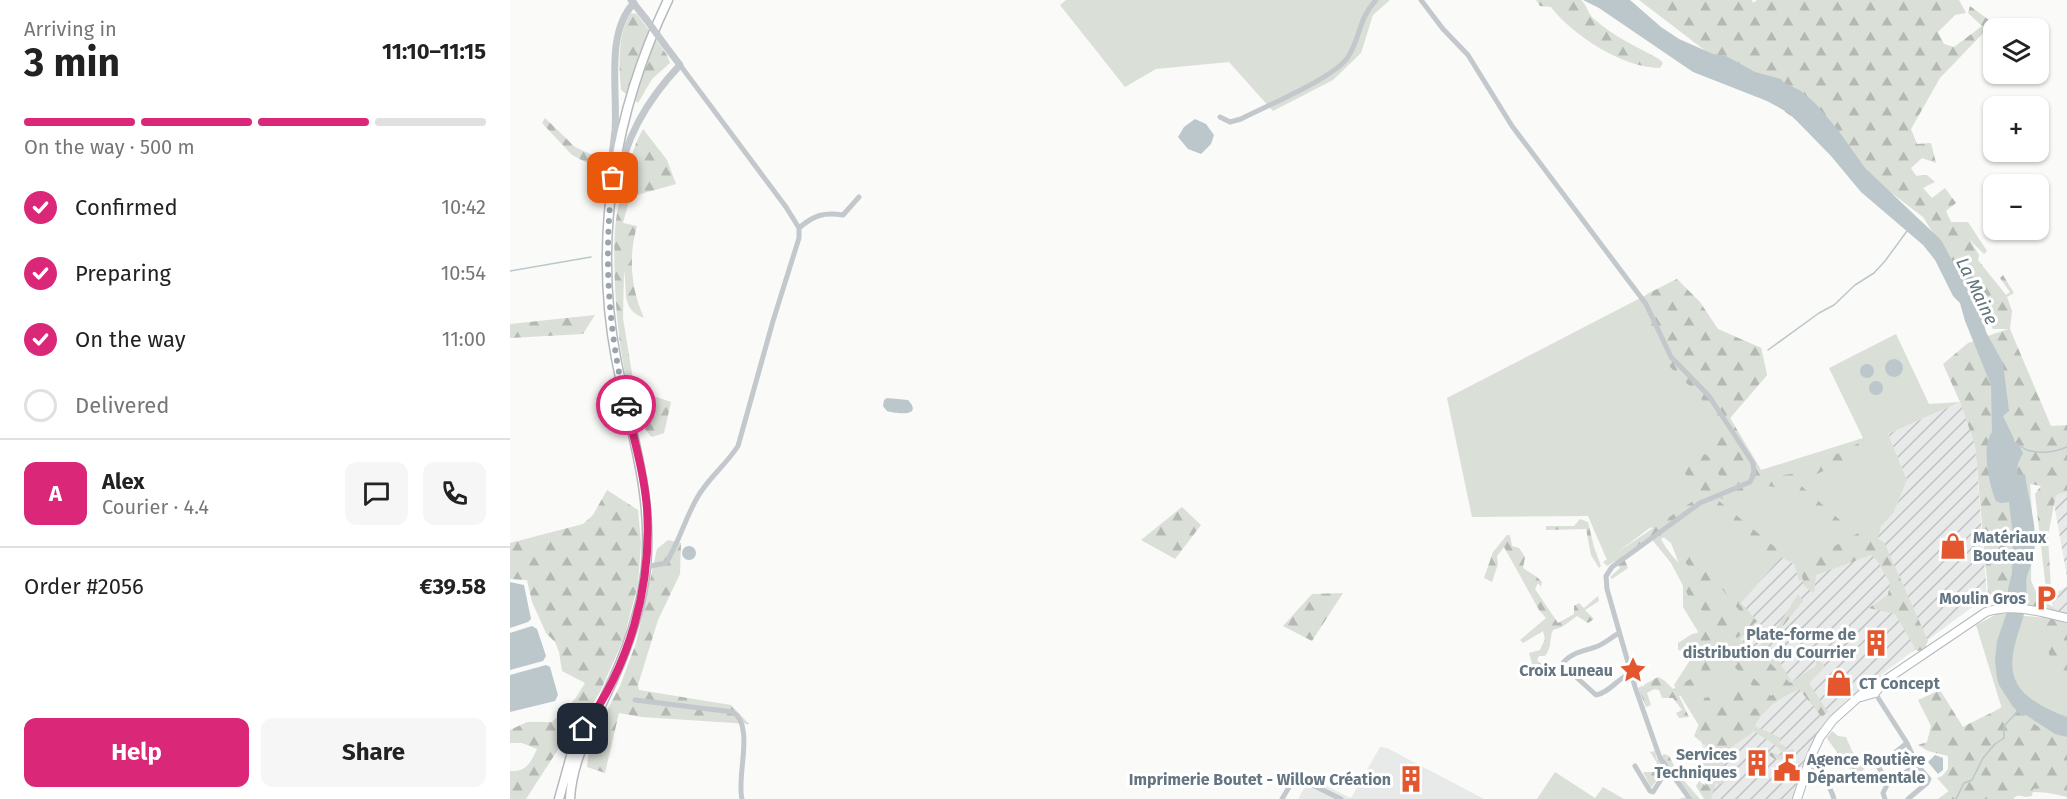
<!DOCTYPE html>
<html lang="en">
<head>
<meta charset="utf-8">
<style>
  :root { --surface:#fff; --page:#f6f6f6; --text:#222; --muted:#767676; --line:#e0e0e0; --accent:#db2777 }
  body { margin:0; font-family:"Fira Sans",sans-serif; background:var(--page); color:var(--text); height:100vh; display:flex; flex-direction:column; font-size:22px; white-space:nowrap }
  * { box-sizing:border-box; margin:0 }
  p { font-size:20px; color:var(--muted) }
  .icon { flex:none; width:33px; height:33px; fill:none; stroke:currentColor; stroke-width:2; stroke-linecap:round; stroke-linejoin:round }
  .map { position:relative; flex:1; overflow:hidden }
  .drawer { display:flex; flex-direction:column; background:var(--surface); width:510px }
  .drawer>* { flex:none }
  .buttons { position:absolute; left:1473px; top:18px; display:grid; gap:12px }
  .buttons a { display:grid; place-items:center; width:66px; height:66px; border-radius:12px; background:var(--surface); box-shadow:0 2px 4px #0004; font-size:30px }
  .pin { position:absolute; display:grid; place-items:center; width:51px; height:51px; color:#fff; margin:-26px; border-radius:12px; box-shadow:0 3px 9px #0006 }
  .courier { position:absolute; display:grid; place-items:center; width:60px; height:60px; margin:-30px; border:4px solid #db2777; border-radius:50%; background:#fff; color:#222; box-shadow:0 2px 8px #0007 }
  .summary em { font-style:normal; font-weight:700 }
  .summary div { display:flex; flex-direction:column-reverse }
  .summary { display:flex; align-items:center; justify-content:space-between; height:102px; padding:0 24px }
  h1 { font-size:39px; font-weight:700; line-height:45px }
  .bar { display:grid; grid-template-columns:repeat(4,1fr); gap:9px 6px; align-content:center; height:72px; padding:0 24px }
  .bar i { height:8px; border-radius:4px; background:var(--line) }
  .bar .current { background:var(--accent) }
  .bar p { grid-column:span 4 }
  .line { display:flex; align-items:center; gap:15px; padding:0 24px; border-top:2px solid var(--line) }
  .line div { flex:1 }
  .round { display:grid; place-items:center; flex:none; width:63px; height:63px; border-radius:12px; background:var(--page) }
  ol { padding:0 24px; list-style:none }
  li { display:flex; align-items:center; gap:18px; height:66px }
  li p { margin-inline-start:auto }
  li .icon { padding:6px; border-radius:50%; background:var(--accent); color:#fff; stroke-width:4 }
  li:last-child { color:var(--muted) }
  li i { width:33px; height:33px; border:3px solid var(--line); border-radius:50% }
  .action { display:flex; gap:12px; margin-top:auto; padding:12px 24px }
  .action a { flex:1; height:69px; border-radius:12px; background:var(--accent); color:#fff; font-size:24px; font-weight:700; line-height:69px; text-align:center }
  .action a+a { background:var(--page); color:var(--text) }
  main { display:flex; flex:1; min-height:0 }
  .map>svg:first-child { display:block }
  .built { fill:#e8e9e9 }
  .industrial { fill:url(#industrial-furrows) }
  .green { fill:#dadfd7 }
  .forest { fill:url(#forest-firs); fill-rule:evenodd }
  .water { fill:#bbc7cb }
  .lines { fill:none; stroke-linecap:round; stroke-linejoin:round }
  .stream { stroke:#bbc7cb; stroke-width:1.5 }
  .secondary-casing { stroke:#b3babf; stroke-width:10 }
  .primary-casing { stroke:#b5babe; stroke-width:11 }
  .minor { stroke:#c3c8cc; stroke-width:5 }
  .tertiary { stroke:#c3c8cc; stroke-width:7 }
  .secondary { stroke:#fff; stroke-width:8 }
  .primary { stroke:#fff; stroke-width:8 }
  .tertiary-bridge { stroke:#c3c8cc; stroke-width:7 }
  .done { stroke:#99a4ac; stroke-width:6; stroke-dasharray:0 10.8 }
  .route { stroke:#db2777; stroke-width:8 }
  .labels { text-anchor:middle; stroke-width:6; stroke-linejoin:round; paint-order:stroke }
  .poi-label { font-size:16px; font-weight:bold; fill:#657683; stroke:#fff; text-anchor:end }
  .water-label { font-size:18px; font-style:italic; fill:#60757c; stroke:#fff }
</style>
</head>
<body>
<main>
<section class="drawer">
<div class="summary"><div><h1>3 min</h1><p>Arriving in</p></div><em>11:10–11:15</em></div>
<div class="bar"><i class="current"></i><i class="current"></i><i class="current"></i><i></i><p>On the way · 500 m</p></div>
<ol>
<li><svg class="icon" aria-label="check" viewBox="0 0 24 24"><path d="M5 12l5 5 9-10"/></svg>Confirmed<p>10:42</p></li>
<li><svg class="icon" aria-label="check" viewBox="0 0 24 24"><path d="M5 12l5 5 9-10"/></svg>Preparing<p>10:54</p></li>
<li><svg class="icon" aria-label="check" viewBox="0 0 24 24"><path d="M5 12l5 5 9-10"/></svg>On the way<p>11:00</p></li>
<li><i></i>Delivered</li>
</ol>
<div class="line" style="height:108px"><b class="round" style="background:var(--accent);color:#fff">A</b><div><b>Alex</b><p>Courier · 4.4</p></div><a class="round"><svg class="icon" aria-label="chat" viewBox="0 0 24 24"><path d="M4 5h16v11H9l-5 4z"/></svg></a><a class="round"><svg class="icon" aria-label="phone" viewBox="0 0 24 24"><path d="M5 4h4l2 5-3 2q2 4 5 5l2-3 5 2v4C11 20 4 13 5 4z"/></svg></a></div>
<div class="line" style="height:78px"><div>Order #2056</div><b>€39.58</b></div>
<div class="action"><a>Help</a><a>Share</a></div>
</section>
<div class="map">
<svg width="1557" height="799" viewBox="0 0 1557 799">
  <defs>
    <pattern id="industrial-furrows" width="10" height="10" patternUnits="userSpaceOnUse" patternTransform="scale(1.5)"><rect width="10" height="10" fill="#e8e9e9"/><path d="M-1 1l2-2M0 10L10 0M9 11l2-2" fill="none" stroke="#c0c1c2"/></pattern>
    <pattern id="forest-firs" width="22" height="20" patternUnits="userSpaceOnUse" patternTransform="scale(1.5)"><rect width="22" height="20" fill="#dadfd7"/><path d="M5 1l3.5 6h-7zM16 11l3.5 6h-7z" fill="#b4b9b4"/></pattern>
  </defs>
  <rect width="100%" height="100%" fill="#fafaf8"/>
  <path class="built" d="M870,747L877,748L974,799H788L800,778L841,798Z"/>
  <path class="industrial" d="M1450,402L1465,445L1477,596L1336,701L1316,721L1303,743L1285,799H1196L1191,729L1242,650L1229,639L1230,603L1271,556L1284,564L1289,580L1371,526L1383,514L1397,480L1378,434Z
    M1557,476V577L1540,481Z
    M1557,586V641L1541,614L1544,594Z"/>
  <path class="green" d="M556,0H880L863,15L851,53L823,80L763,111L719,62L646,69L615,87L550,5Z
    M1167,279L1207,329L1251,348L1257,375L1220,418L1251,470L1353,438L1319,368L1386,334L1419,404L1450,402L1378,434L1397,480L1383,514L1371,526L1366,546L1289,581L1284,564L1271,557L1231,603L1248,622L1230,639L1242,650H1261L1281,680L1280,686L1250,711L1191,729L1164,685L1193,640L1173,607V586L1170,566L1161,543L1141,527L1097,560L1078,516L962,517L937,398Z
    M1489,613L1546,619L1557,641V797C1542,793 1515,787 1503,799H1428L1440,790L1492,709L1466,625Z
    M1045,772L1085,798L1093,787L1114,799H1027Z"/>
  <path class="forest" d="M1026,0H1071C1077,5 1078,14 1084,19C1103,36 1127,47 1149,59L1153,63L1150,68C1113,68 1062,35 1041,7L1030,6Z
    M1129,0H1242L1243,3L1247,0H1449L1456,13L1445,15L1428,32L1434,44L1444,47L1472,26L1458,13L1460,6L1479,20L1477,29L1430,78L1401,129L1407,144L1421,143L1426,163L1412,158L1401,168L1406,176L1417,175L1425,182L1413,188L1422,198L1435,188L1446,203L1436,211L1441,222H1458L1477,251L1474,254L1460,240L1469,255L1468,260L1496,295L1500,292L1490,278L1493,275L1504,293L1497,297L1502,311L1500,329L1541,426L1557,425V492L1546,494L1538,536L1541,591L1536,589L1525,494L1531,486L1520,484L1522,512L1521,581L1529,598L1550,612L1498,602H1487L1478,592L1465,445L1450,402L1433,364L1458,343L1498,329H1483L1463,289L1456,284L1413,217Z
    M121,13L127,14L157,55L160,63L142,79L128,103L111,90C109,66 107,33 121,13Z
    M35,118L65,147L89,158L87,168L62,155L32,123Z
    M133,129L157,160L166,184L120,197L113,223L127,226C118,258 121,288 134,318C110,309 118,291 114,271L113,318L124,386L132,392L161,402L154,433L142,437C108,406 102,276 105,230C107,204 120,151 133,129Z
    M1167,279L1190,302L1208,329L1251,348L1257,375L1220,418L1254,475L1216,488L1201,460L1193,469L1192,477L1204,489L1237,487L1260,477L1281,474L1327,454L1369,433V439L1330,463L1288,483L1340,529L1332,535C1314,518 1291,508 1275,489L1259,486C1242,498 1220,494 1201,502L1209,501L1272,553L1267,558L1249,545L1211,587L1205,582L1198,585L1192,592L1227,628L1236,619L1212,589L1219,584L1230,600L1229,604L1247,621L1227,638L1211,626L1203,633L1209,641L1210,647L1218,651L1261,696L1275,687L1245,664L1241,655L1268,626L1288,594L1293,601L1251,654L1280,683L1306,666V660H1309L1315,667L1299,683L1318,712L1312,717L1289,689C1271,698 1253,707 1245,726L1271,738L1269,743L1276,747V751L1283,749L1285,752L1282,754L1277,753L1275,759L1266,760L1259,755V752L1274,756C1270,745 1253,738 1243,731L1241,734C1226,743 1212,751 1213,771L1219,774V778L1211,784L1206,783L1201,799H1194L1186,786L1189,781L1196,786L1199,781L1191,765L1197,751L1196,746L1184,736L1191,719L1194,698L1223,692L1209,672L1204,673L1207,679L1201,687L1198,683L1189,688L1190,692H1181L1169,696L1179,717L1169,718L1166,713L1172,710L1163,698H1152L1149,690L1144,689L1137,693L1141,705L1136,707L1128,688L1148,677L1155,681L1163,689L1191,673L1192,666L1182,647L1175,652L1168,650V643L1182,634L1195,631L1203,622L1179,597L1161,563L1140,537L1113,556L1118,568L1102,579L1100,577L1110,568L1105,561L1097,566L1093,562L1192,495L1173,471L1171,464L1195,454L1200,458L1197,453L1208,432L1190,396L1158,365L1136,321L1145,312L1137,294ZM1199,503L1217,521L1243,537L1245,542L1225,562L1218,565V571L1212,579L1204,567L1192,559L1167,529L1160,535L1179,558L1175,562L1179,567L1191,564L1197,570L1182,586L1179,582L1188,575C1173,570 1158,553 1151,539L1193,513L1194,505ZM1199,640L1251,695L1253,702L1245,709L1200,655L1196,644Z
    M85,315L73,334L0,338V324Z
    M97,490L128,510L131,543L128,584L114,638L90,692L61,739L49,748L16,799H0V771C17,772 21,762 27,749L12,743H0V730L17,722H42L65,699L75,683L52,671L49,652L45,642L36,633L22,602L17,580L0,579V543L73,524L83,515Z
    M672,507L691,525L665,559L631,540Z
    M1070,519L1078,522L1084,547L1091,566L1089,568L1081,555L1076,529L1036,530V526H1064Z
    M1352,531L1374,542L1418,641L1414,650L1407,651L1385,614L1359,608L1378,595L1380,583L1366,559L1361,555L1306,575L1304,593L1294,586L1290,565Z
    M997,535H1000L1002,546L1009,548L1015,557L1013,568L1027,577L1032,582L1031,587L1028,583L1025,589L1048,623L1064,614V606L1069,603L1074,608L1088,596L1089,601L1075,610L1084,619L1078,623L1067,616L1052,627L1043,630C1039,639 1042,648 1035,656H1029L1027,660L1040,673L1034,674L1027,670L1024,675L1020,673L1022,664L1019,653L1030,650L1035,639L1033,631L1013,643L1010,640L1036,618L1029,610L994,547L987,556L988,564L982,582L974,578L983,552Z
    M158,540L171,543L170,574L148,620L128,685L129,690L221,705L239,724L132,717L109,713L95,773L77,767L80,742L110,686L126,643L147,549Z
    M833,593L802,641L773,626L802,594Z
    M1533,615L1557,620V678L1544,672L1530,620Z
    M1430,690L1453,727C1469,718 1486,712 1501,701C1507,718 1541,733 1557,743V791L1531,785L1530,788L1523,789L1522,796L1516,797L1502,794L1492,799H1438L1442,795L1427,778L1432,776L1438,769V756L1418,751L1408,745L1417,742L1421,726L1408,700Z
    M1322,731L1328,736L1336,737L1342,751L1355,767L1352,772L1357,775L1354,781L1342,772L1318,740L1317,737Z
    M1145,751L1147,760L1154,754L1159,756L1169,775L1190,799H1171L1170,798L1182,797L1159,768L1153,772L1141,788L1133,772H1142L1147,763L1140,752Z"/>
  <path class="water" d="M1073,0H1120L1151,27L1169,39L1203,54L1216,56L1245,72L1271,79L1273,82L1291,91L1305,103L1328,130L1355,168L1431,240L1471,313L1476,332L1493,363L1499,411L1493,416L1504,439V442L1509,445L1513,453C1509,462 1506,464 1508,475L1515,474C1518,498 1525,517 1525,541C1525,554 1521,565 1517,576C1515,585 1518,595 1516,604C1513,626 1497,653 1504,676C1510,698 1538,710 1557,717V737L1545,734L1516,715L1513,716L1503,707L1489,685L1487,678L1485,660L1487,641L1498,609V589L1502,573L1503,536L1499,502L1491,503L1486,501C1479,486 1471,446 1482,432L1481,385L1455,321L1450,303L1443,296L1425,260L1413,245L1351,192L1321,156L1279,113L1257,101L1183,72L1089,8Z
    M685,119L696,124L704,135L701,144L691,154L678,149L668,137L674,127Z
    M1375 368a9 9 0 1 1 18 0a9 9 0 1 1-18 0Z
    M1350 371a7 7 0 1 1 14 0a7 7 0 1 1-14 0Z
    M1359 388a7 7 0 1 1 14 0a7 7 0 1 1-14 0Z
    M377,398L398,400C414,417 386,414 377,411L373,406L374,400Z
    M172 553a7 7 0 1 1 14 0a7 7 0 1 1-14 0Z
    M0,582L14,585L21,619L18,622L0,628Z
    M22,626L27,629L36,656L33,661L0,670V633Z
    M36,665L40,667L48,695L45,701L0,712V675Z
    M1425,755L1433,758V770L1428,774L1418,762Z"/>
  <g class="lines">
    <path class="stream" d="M0,271L81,257
      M1258,350L1309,313L1324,305L1345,285L1364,273L1375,261L1397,231
      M1504,442C1509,444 1512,448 1517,450C1530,454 1545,452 1557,447
      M1446,799L1454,783L1462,780L1473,758L1485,744L1494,738V726L1509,710"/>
    <defs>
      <path id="secondary" d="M1351,697L1365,693L1374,681
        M1287,799L1301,756L1310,737L1323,720L1354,692L1358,684L1374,681L1476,612C1502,603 1531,612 1557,618"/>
      <path id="primary" d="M49,799L64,745L78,722
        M60,799C62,761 80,730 95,697C115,656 131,614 136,568C143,491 120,431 106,358C83,237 105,110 158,0"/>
    </defs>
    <use href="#secondary" class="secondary-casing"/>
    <use href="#primary" class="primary-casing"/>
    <path class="minor" d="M911,0L933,29L958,55L1002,126L1136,304L1161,357L1199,396L1243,463L1244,474L1240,482L1190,503L1102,567L1096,576L1097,589L1125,687L1150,758L1180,799
      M710,117L720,122L731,119C754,107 826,77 838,57C851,37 848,19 866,0
      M289,228C304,215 314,212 333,215L349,197
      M136,567L156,563C169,542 175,519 187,498C198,478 216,465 228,446L263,321L289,238V228L276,207L170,65
      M1109,633C1102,637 1095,643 1088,646C1076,651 1061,652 1053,663L1054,666L1086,695C1099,693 1108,678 1121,673
      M1365,693L1397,743L1407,765L1419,779L1417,783L1398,799
      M125,700L223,712C245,726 226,777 232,799
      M1125,766L1140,791L1143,792L1157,770
      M1296,768C1311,772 1320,785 1324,799
      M1378,783L1407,765
      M772,799L782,782L788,778L831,799
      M1375,799L1373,793L1378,783L1368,766L1397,743"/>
    <path class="tertiary" d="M121,0L136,19
      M106,189C114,140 136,101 170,65L154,44
      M100,196L98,190C100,170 103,150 105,130C108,91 95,33 124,3"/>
    <use href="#secondary" class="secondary"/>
    <use href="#primary" class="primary"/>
    <path class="tertiary-bridge" d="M136,19L154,44"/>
  </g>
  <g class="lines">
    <path class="done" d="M103,178C93,254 98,330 116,405"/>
    <path class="route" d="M73,729C120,666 142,586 137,508C134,473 124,439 116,405"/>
  </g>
  <defs>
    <symbol id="shop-bare" viewBox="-9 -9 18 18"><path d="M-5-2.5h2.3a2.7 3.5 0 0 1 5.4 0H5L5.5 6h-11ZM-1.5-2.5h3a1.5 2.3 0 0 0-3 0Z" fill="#e4572e" stroke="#fff" stroke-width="2.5" paint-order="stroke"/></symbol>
    <symbol id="parking-bare" viewBox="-9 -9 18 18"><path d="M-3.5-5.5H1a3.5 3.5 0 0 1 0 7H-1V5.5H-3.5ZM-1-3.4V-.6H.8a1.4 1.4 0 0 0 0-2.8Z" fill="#e4572e" stroke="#fff" stroke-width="2.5" paint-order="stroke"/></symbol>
    <symbol id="building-bare" viewBox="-9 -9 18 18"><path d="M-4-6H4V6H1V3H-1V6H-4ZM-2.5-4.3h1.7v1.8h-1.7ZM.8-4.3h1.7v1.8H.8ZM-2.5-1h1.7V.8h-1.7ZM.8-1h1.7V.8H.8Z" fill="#e4572e" stroke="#fff" stroke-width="2.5" paint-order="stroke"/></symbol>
    <symbol id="sight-bare" viewBox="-9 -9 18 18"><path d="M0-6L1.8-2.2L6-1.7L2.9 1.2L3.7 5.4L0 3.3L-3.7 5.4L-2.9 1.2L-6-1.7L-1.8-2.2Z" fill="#e4572e" stroke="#fff" stroke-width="2.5" paint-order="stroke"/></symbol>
    <symbol id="civic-bare" viewBox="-9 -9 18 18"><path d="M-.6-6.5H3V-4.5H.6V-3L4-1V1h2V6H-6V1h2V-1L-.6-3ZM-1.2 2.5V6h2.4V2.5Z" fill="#e4572e" stroke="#fff" stroke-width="2.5" paint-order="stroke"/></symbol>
  </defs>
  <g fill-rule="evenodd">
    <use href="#shop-bare" x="1424" y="527" width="38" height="38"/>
    <use href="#parking-bare" x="1517" y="579" width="38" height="38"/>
    <use href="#building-bare" x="1347" y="624" width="38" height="38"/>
    <use href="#sight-bare" x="1104" y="651" width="38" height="38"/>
    <use href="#shop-bare" x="1310" y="664" width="38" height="38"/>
    <use href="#building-bare" x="1228" y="744" width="38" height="38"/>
    <use href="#civic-bare" x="1258" y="749" width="38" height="38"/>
    <use href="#building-bare" x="882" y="760" width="38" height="38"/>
  </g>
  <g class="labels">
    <g class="poi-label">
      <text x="1463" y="543" text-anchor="start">Matériaux<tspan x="1463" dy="18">Bouteau</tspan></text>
      <text x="1516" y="604">Moulin Gros</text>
      <text x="1346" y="640">Plate-forme de<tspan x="1346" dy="18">distribution du Courrier</tspan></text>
      <text x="1103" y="676">Croix Luneau</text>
      <text x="1349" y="689" text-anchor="start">CT Concept</text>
      <text x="1227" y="760">Services<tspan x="1227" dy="18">Techniques</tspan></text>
      <text x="1297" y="765" text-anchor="start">Agence Routière<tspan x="1297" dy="18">Départementale</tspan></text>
      <text x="881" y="785">Imprimerie Boutet - Willow Création</text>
    </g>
    <g class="water-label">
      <text transform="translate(1467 291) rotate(64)" y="6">La Maine</text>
    </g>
  </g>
</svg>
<div class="buttons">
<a><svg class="icon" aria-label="layers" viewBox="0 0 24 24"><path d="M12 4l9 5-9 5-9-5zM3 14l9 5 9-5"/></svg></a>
<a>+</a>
<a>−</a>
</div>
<div class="pin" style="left:103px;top:178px;background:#ea580c"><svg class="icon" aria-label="bag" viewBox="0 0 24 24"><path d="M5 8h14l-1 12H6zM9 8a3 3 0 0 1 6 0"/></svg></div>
<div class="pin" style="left:73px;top:729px;background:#1f2937"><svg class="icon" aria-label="home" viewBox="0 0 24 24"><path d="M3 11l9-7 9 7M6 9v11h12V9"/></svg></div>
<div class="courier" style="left:116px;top:405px"><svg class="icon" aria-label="car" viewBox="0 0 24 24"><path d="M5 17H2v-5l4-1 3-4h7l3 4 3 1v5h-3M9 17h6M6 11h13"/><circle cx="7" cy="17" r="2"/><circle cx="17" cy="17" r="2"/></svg></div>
</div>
</main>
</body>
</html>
